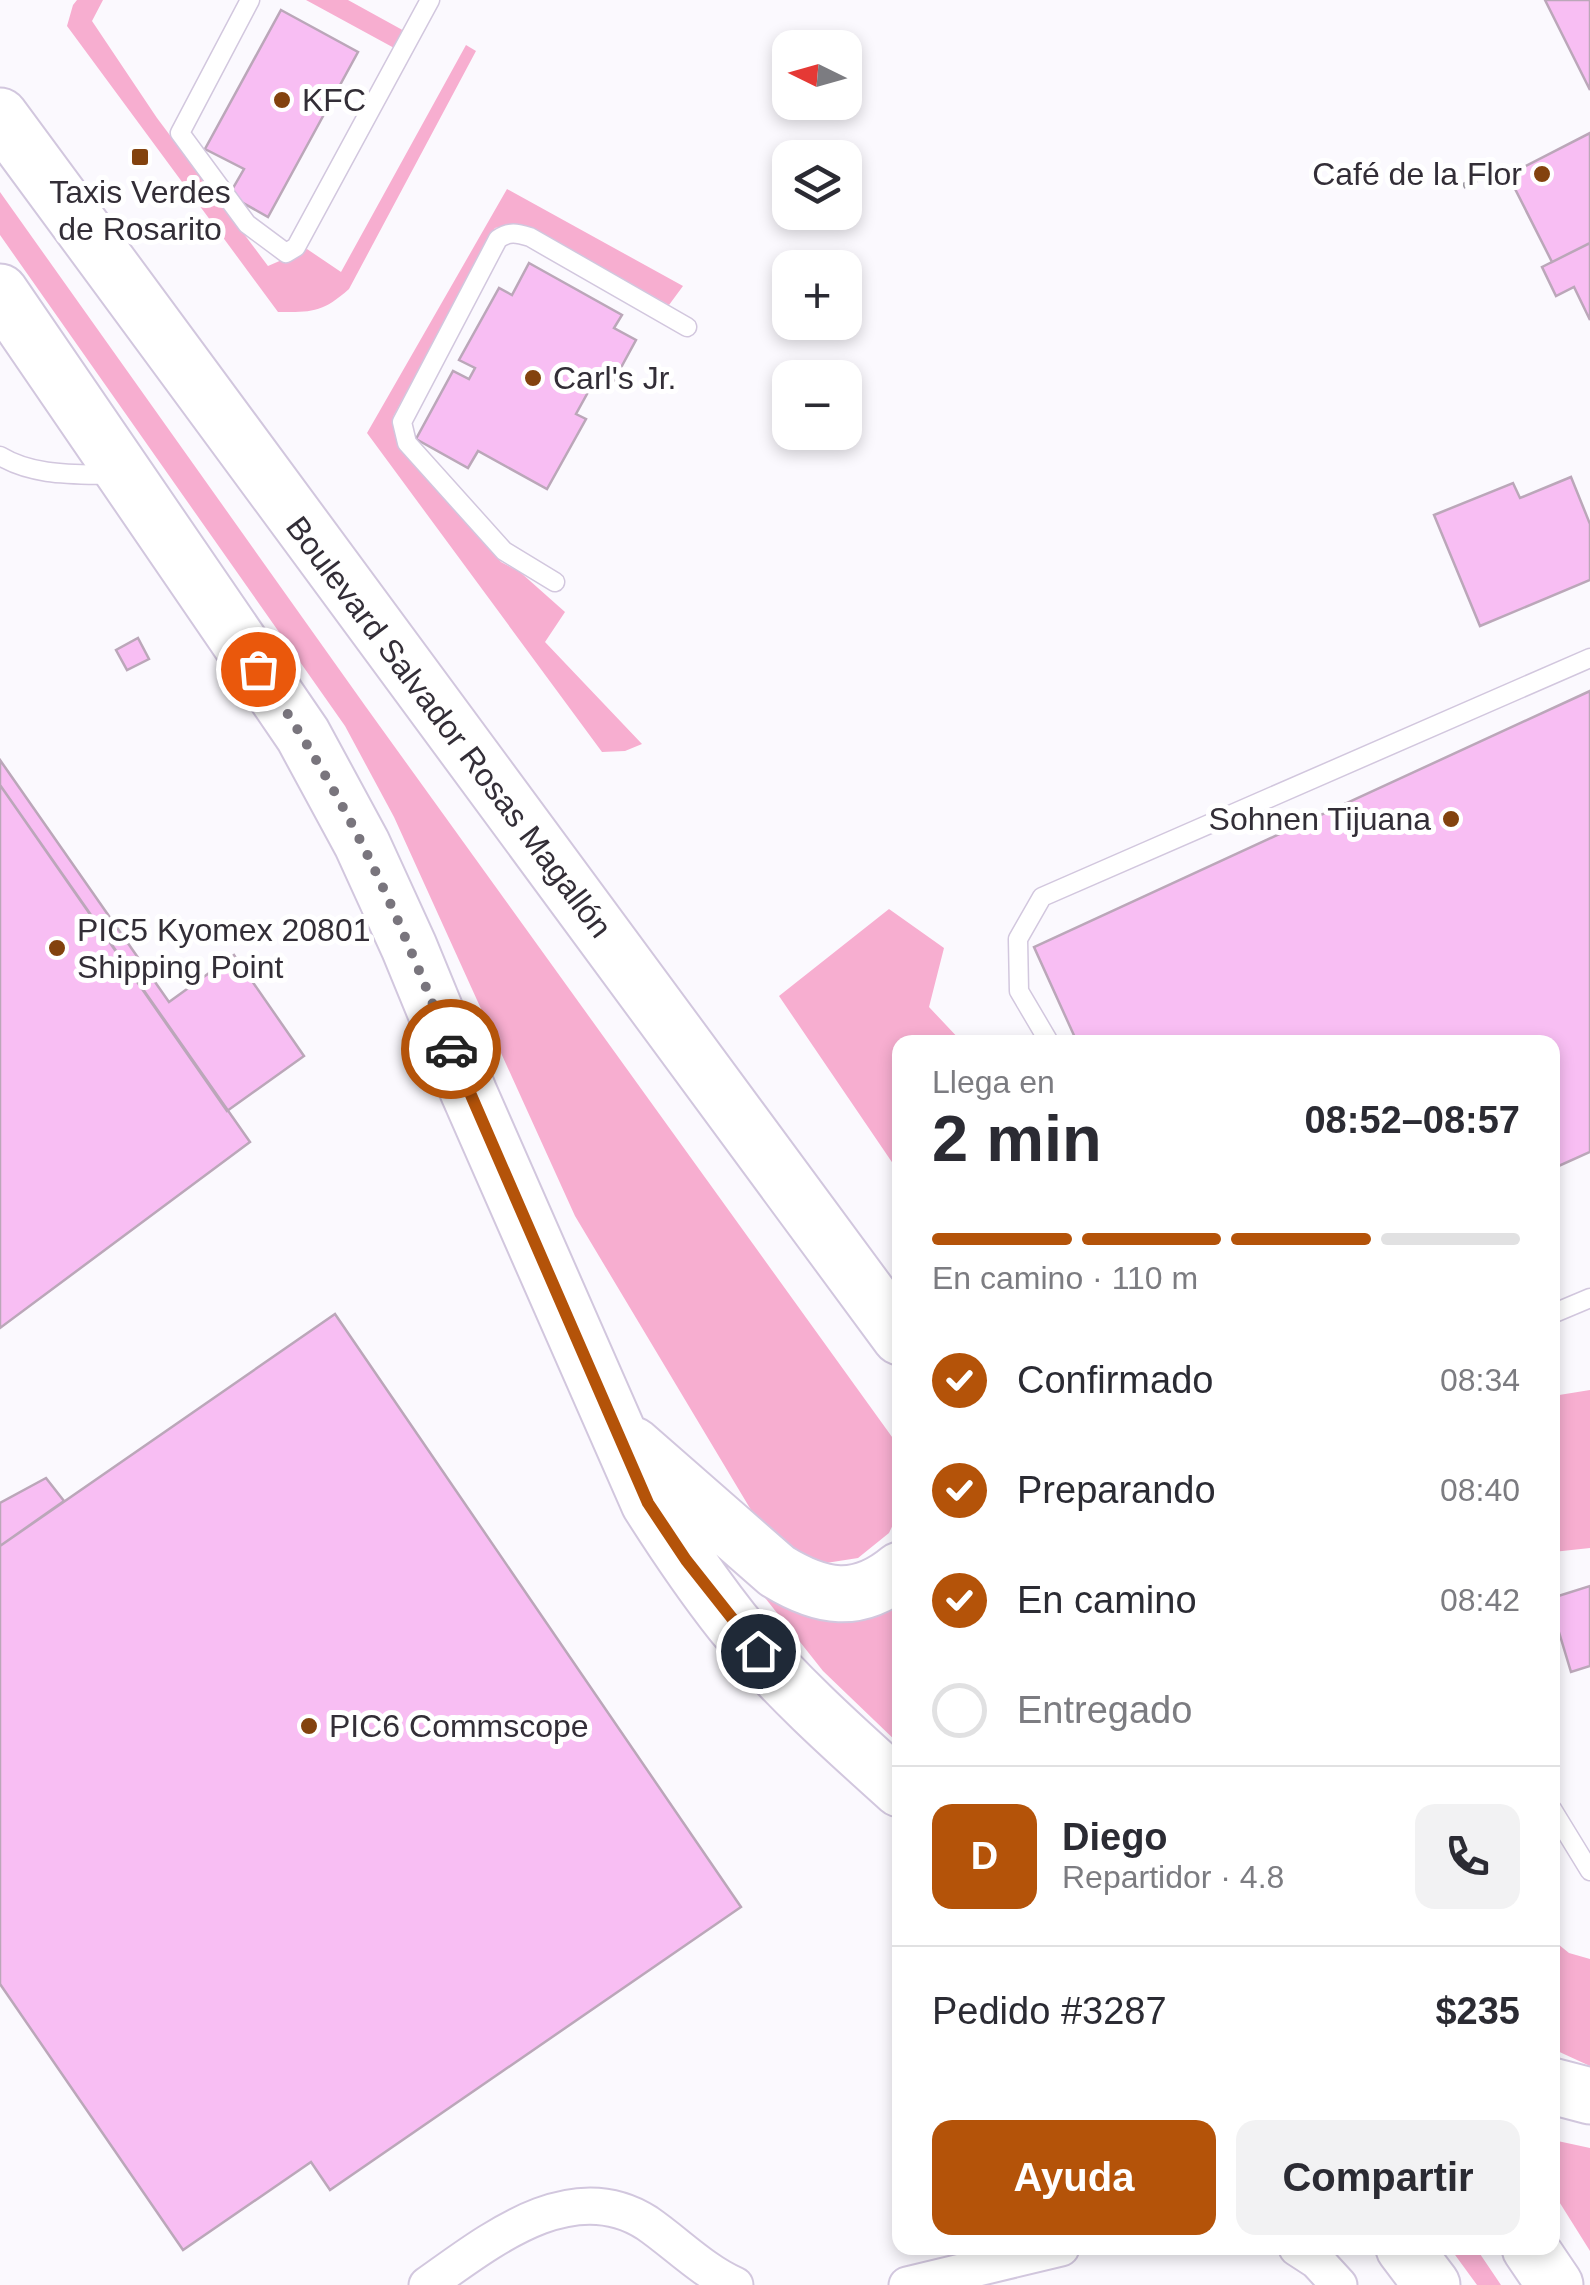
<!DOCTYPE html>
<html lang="es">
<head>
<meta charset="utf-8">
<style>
  :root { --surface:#fff; --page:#f2f2f3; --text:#2b2b33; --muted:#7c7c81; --line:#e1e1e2; --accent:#b45309 }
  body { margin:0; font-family:Helvetica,sans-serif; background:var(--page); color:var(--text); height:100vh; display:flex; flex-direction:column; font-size:38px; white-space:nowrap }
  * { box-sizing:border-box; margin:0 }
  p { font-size:32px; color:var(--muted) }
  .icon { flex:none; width:55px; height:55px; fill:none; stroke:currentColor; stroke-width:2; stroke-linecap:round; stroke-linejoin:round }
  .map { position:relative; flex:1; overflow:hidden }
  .sheet { position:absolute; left:892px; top:1035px; width:668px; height:1220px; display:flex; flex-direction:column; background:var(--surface); border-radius:20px; box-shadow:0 5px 15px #0003 }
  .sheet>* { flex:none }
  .needle { width:65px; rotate:275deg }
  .controls { position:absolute; left:772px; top:30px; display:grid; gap:20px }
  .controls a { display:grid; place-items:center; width:90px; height:90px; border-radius:20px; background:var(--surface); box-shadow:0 5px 15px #0003; font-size:50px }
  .pin { position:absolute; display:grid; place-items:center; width:85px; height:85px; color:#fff; margin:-42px; border:5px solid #fff; border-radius:50%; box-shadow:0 2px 10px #0007 }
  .courier { position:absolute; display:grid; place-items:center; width:100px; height:100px; margin:-50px; border:8px solid #b45309; border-radius:50%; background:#fff; color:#222; box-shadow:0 2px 12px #0007 }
  .head em { font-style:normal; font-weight:700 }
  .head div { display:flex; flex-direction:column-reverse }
  .head { display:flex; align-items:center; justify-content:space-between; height:170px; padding:0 40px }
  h1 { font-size:65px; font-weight:700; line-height:75px }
  .bar { display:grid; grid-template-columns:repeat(4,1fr); gap:15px 10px; align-content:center; height:120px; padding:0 40px }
  .bar i { height:12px; border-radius:8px; background:var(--line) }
  .bar .active { background:var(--accent) }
  .bar p { grid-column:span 4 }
  .line { display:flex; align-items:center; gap:25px; padding:0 40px; border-top:2px solid var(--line) }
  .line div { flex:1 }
  .round { display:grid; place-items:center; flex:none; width:105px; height:105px; border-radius:20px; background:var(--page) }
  ol { padding:0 40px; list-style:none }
  li { display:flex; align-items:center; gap:30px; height:110px }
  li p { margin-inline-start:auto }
  li .icon { padding:10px; border-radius:50%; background:var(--accent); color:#fff; stroke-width:4 }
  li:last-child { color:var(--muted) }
  li i { width:55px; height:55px; border:5px solid var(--line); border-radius:50% }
  .primary-button { display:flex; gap:20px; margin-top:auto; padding:20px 40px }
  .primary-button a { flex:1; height:115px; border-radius:20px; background:var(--accent); color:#fff; font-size:40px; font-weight:700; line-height:115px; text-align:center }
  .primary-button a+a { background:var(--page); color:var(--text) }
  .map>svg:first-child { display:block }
  .green { fill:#f7aed0 }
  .building { fill:#f8bef3; stroke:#bba7b9; stroke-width:2.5 }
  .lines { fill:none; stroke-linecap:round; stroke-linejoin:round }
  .service-casing { stroke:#d2c7de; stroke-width:21 }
  .minor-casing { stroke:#d2c7de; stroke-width:39 }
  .trunk-casing { stroke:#d2c7de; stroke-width:59 }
  .path { stroke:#9a979e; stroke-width:6; stroke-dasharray:5 5; stroke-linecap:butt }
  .service { stroke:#fff; stroke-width:18 }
  .minor { stroke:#fff; stroke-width:35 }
  .trunk { stroke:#fff; stroke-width:55 }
  .done { stroke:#79757d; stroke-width:10; stroke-dasharray:0 18 }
  .route { stroke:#b45309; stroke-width:12 }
  .poi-dot { fill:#83420e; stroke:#fff; stroke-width:4 }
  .labels { text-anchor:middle; stroke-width:10; stroke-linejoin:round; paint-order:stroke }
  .poi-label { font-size:32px; fill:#332e37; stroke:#fff; text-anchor:start }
  .street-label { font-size:32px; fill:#332e37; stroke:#fff }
</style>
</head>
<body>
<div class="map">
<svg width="1590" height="2285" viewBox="0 0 1590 2285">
  <rect width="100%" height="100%" fill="#fbf9fe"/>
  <path class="green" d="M77,0H103L92,21L157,118L268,266L307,249L341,272L466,45L476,51L349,289C322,313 312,312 278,312L67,26L73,5Z
    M306,0H348L417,38L407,55Z
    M507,189L683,286L669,305L531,228L510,225L495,228L393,417V428L400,446L501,562L520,572L565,612L545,642L642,744L625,751L602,752L367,433Z
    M0,192L366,707L900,1448V1510L889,1533L858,1558L826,1563L798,1557L763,1530L575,1216L394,817L345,726L0,235Z
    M889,909L944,948L929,1007L962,1042H900V1174L779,996Z
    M1590,1390V1548L1553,1552V1396Z
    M727,1550L900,1598V1745L823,1671Z
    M1553,1940L1569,1953L1590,1959V2066L1553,2049Z
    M1553,2140L1590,2148V2251L1553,2192Z
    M1450,2248H1476L1501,2285H1477Z"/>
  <path class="building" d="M1545,0H1590V90Z
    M281,10L358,52L268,217L229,195L244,169L205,149Z
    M1590,133V243L1552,262L1508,175Z
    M1590,243V320L1574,287L1556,296L1542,267Z
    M529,263L622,315L614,328L636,340L612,384L597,376L576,414L586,419L547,489L478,451L468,468L416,439L453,371L469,379L475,368L459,360L499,288L512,295Z
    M1571,477L1590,524V580L1480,626L1434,515L1513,483L1520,498Z
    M138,638L149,659L127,670L116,650Z
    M1590,691V1152L1552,1169V1042H1077L1034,947Z
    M0,760L169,1002L234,955L304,1056L227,1111L0,785Z
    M0,785L250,1142L0,1328Z
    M335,1314L741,1907L330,2190L311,2162L183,2250L0,1984V1546Z
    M46,1478L64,1501L0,1546V1503Z
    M1590,1586V1666L1571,1672L1552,1609V1598Z"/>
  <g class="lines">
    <defs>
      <path id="service" d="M250,0L180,133L247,224L286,253L296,247L430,0
        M0,456C33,476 73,474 111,475
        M555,582L504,551L407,443L402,422L498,239C509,231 517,233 530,237L687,327
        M1049,1042L1019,991L1018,939L1042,897L1590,658
        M1552,1314L1590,1298
        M1552,1809L1590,1871"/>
      <path id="minor" d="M1297,2248L1317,2261L1339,2285
        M427,2285C488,2242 571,2174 647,2223C676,2243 703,2271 735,2285
        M907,2285L1061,2248"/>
      <path id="trunk" d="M0,116C297,525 601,929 900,1337
        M0,292L303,735L362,844L409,947L469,1093L649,1503C675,1544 702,1584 732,1622C782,1683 841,1736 900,1789
        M633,1445L777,1571C821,1598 858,1605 900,1570
        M1552,2086L1590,2096
        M1404,2248L1432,2285
        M1530,2248L1555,2285"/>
    </defs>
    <use href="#service" class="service-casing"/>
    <use href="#minor" class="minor-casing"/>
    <use href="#trunk" class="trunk-casing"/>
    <path class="path" d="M1463,186L1495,171"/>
    <use href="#service" class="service"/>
    <use href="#minor" class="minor"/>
    <use href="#trunk" class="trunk"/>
  </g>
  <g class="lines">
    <path class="done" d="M258,669C296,725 331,782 361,842C395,909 423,980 451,1049"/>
    <path class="route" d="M451,1049L648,1503L686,1560L758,1651"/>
  </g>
  <g class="poi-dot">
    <circle cx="282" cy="100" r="10"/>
    <rect x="130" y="147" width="20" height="20" rx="5"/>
    <circle cx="1542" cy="174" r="10"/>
    <circle cx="533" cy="378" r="10"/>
    <circle cx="1451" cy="819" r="10"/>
    <circle cx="57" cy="948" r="10"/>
    <circle cx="309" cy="1726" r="10"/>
  </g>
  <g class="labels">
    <g class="poi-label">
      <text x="302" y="111">KFC</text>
      <text x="1522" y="185" text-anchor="end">Café de la Flor</text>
      <text x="140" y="203" text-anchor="middle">Taxis Verdes<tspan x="140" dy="37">de Rosarito</tspan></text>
      <text x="553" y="389">Carl's Jr.</text>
      <text x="1431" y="830" text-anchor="end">Sohnen Tijuana</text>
      <text x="77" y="941">PIC5 Kyomex 20801<tspan x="77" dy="37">Shipping Point</tspan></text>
      <text x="329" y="1737">PIC6 Commscope</text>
    </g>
    <g class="street-label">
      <text transform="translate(449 727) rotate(53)" y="11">Boulevard Salvador Rosas Magallón</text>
    </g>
  </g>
</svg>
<div class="controls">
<a><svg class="needle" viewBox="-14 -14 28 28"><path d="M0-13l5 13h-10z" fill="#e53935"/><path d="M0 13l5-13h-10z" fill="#7c7c81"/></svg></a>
<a><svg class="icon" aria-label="layers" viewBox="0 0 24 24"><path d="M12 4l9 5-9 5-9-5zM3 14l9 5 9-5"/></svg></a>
<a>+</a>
<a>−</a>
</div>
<div class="pin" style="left:258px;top:669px;background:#ea580c"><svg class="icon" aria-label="bag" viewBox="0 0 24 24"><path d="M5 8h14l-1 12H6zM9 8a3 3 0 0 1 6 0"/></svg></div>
<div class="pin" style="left:758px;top:1651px;background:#1f2937"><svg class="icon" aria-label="home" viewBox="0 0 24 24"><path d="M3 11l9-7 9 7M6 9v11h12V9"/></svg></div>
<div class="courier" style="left:451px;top:1049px"><svg class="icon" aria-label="car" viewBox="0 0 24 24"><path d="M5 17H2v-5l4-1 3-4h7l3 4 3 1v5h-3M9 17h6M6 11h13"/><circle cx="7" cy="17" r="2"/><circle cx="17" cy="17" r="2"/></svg></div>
<section class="sheet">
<div class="head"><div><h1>2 min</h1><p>Llega en</p></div><em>08:52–08:57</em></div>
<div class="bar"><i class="active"></i><i class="active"></i><i class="active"></i><i></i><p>En camino · 110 m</p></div>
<ol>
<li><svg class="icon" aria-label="check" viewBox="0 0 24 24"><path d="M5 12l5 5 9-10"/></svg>Confirmado<p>08:34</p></li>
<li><svg class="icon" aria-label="check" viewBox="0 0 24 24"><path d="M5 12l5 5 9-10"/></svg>Preparando<p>08:40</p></li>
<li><svg class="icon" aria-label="check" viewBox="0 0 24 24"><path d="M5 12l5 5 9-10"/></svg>En camino<p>08:42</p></li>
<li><i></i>Entregado</li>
</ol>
<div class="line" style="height:180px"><b class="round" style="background:var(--accent);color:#fff">D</b><div><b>Diego</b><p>Repartidor · 4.8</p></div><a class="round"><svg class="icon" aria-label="phone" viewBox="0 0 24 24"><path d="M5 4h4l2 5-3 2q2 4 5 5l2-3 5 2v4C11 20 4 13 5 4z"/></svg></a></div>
<div class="line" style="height:130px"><div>Pedido #3287</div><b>$235</b></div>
<div class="primary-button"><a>Ayuda</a><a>Compartir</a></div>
</section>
</div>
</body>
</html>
